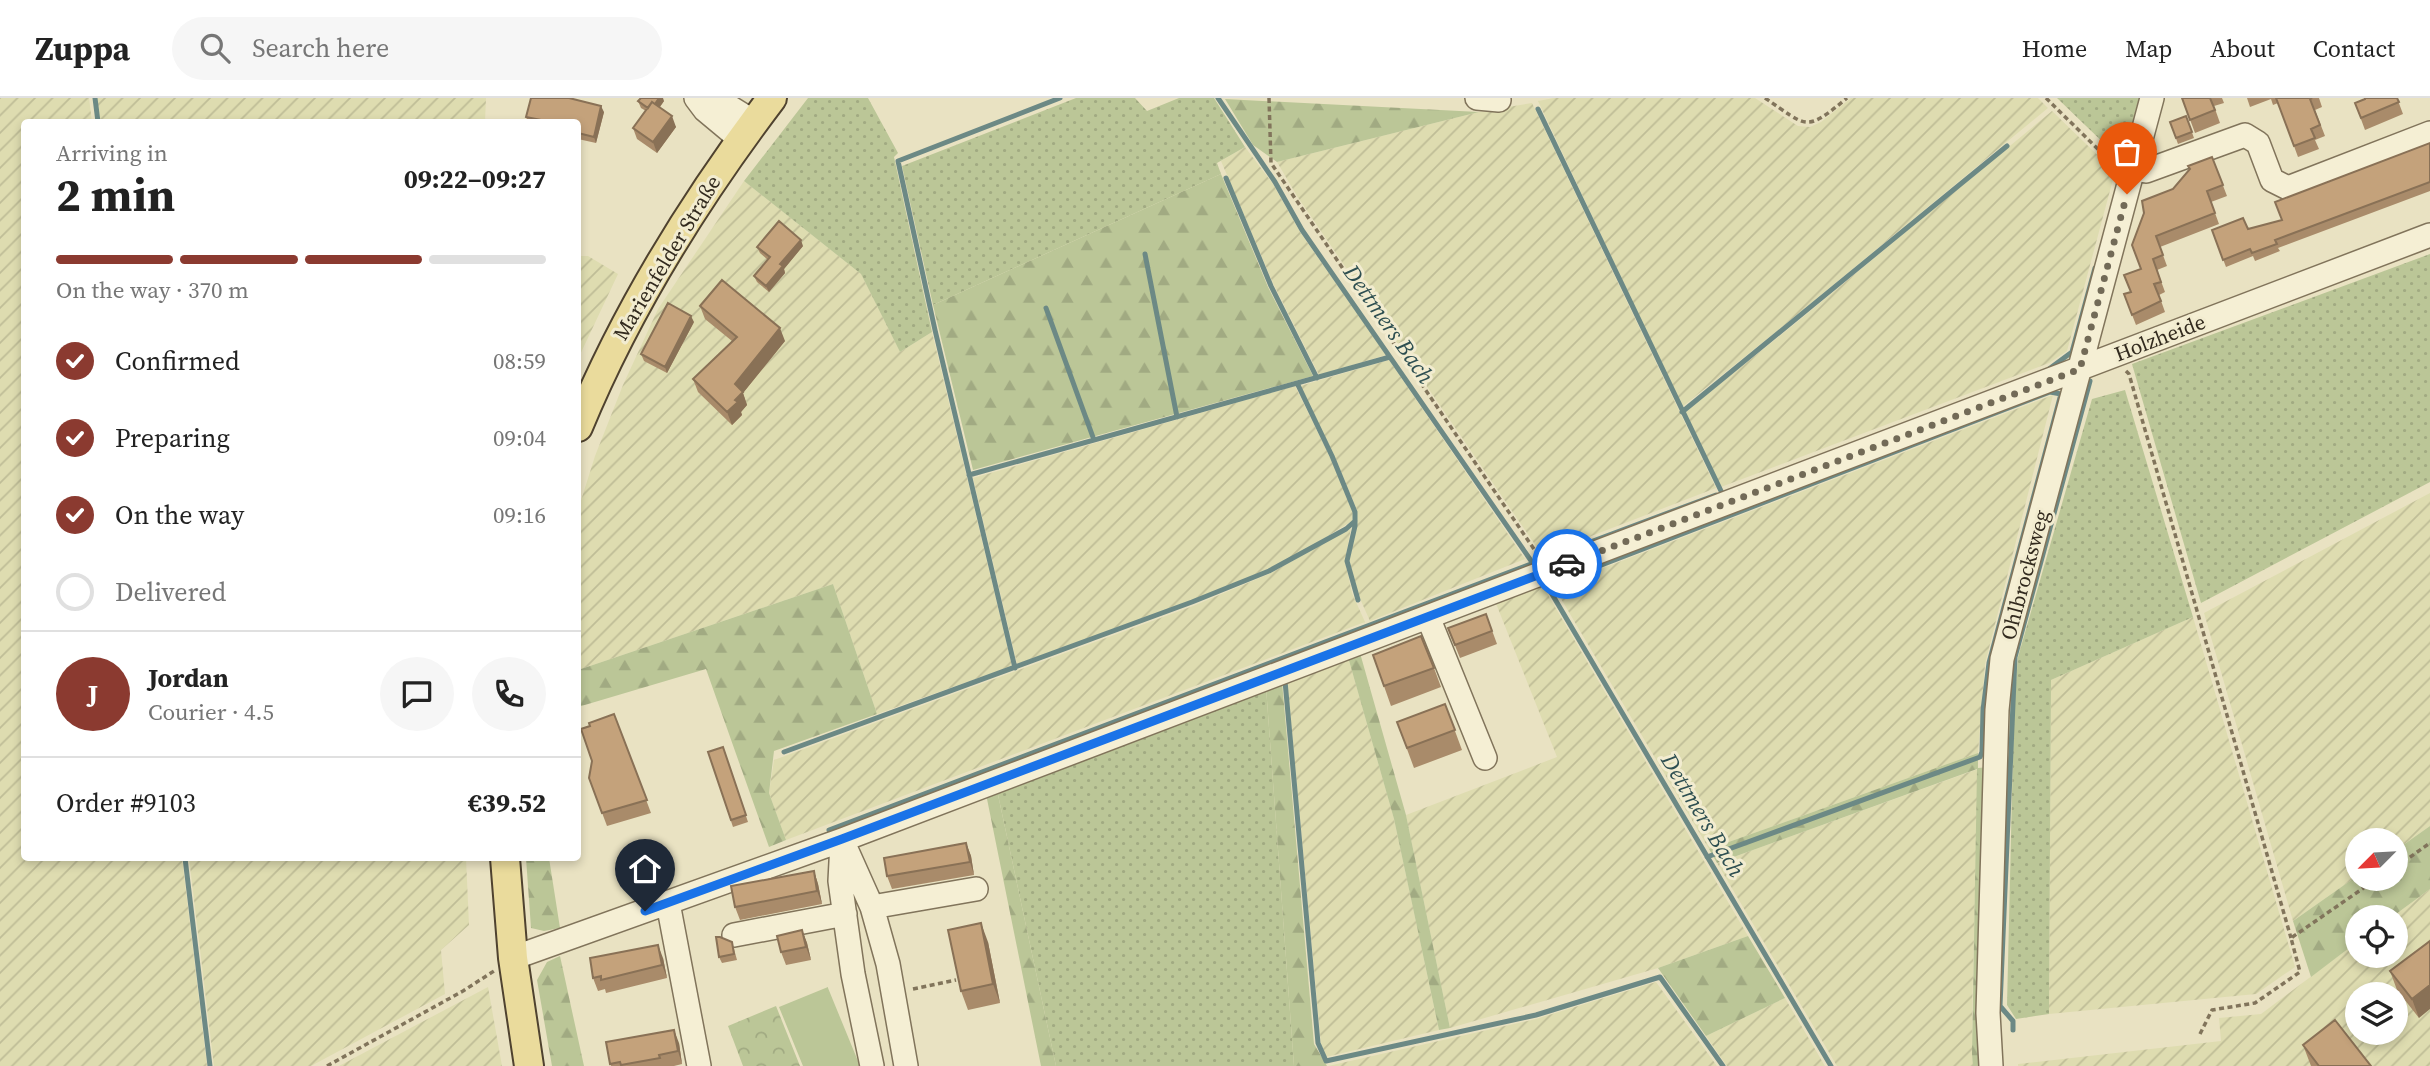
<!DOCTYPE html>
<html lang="en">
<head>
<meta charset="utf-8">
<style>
  :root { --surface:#fff; --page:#f6f6f6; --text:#222; --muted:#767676; --line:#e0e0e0; --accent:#8b3a30 }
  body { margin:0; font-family:"Source Serif 4",serif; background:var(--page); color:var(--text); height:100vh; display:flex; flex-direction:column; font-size:26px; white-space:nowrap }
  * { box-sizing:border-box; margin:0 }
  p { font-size:23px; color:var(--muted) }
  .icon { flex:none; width:38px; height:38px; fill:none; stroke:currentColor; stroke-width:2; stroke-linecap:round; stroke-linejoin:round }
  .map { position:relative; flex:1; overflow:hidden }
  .panel { position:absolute; left:21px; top:21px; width:560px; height:742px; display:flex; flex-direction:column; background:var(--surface); border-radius:7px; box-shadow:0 4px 10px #0003 }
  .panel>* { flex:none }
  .needle { width:46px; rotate:246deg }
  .tools { position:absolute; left:2345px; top:730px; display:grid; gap:14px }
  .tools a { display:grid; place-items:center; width:63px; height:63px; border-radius:50%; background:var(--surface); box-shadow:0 4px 10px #0003; font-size:35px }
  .pin { position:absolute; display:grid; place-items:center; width:60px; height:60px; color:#fff; margin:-72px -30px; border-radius:50% 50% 50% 0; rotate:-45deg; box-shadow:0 0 7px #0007 }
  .pin .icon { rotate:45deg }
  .courier { position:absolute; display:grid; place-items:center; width:70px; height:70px; margin:-35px; border:5px solid #1a73e8; border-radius:50%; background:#fff; color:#222; box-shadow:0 2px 9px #0007 }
  .headline em { font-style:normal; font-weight:700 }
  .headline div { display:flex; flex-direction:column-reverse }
  .headline { display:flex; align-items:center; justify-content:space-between; height:119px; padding:0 35px }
  h1 { font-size:46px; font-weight:700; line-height:52px }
  .bar { display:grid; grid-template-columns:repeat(4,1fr); gap:10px 7px; align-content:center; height:84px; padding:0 35px }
  .bar i { height:9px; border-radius:5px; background:var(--line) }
  .bar .selected { background:var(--accent) }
  .bar p { grid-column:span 4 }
  .line { display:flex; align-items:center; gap:18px; padding:0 35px; border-top:2px solid var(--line) }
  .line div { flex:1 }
  .round { display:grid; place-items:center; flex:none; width:74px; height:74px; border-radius:37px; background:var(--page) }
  ol { padding:0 35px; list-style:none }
  li { display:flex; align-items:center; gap:21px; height:77px }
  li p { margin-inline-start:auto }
  li .icon { padding:7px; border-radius:50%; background:var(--accent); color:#fff; stroke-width:4 }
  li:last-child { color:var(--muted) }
  li i { width:38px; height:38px; border:4px solid var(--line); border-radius:50% }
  header { display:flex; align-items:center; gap:42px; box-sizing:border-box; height:98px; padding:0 35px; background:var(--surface); border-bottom:2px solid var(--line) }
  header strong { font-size:33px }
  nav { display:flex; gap:38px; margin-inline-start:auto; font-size:24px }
  .search { width:490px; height:63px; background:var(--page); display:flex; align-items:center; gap:18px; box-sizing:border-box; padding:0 24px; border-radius:38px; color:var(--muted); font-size:26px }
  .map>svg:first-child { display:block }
  .farmland { fill:url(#farmland-furrows); fill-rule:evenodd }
  .grass { fill:url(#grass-dots) }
  .forest { fill:url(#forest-firs) }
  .park { fill:url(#park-crowns) }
  .garden { fill:#bbc697 }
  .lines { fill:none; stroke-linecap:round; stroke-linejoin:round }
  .stream { stroke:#6c8985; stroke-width:5 }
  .minor-casing { stroke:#81745b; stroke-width:26 }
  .major-casing { stroke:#4f422f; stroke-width:32 }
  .path { stroke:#81745b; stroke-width:3.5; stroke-dasharray:5 3.5; stroke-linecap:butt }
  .minor { stroke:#f5efd4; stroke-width:23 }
  .major { stroke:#eadb9c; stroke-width:28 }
  .wall { fill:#a98b6a }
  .shaded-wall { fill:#897156 }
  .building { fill:#c4a27b; stroke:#897156; stroke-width:2 }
  .done { stroke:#726a57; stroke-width:7; stroke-dasharray:0 12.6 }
  .route { stroke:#1a73e8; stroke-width:9 }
  .labels { text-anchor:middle; stroke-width:6; stroke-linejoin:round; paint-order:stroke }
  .street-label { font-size:21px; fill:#322a1e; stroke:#f2ecd0 }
  .water-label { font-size:23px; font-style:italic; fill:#2e4f51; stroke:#f2ecd0 }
</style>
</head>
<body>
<header>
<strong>Zuppa</strong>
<div class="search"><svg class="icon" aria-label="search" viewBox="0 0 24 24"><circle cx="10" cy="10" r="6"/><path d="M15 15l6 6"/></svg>Search here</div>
<nav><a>Home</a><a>Map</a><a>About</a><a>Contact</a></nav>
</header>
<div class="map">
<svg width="2430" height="968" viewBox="0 0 2430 968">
  <defs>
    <pattern id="farmland-furrows" width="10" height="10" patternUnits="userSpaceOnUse" patternTransform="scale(1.75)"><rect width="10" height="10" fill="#dedcb0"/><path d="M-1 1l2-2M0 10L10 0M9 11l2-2" fill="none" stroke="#bfbd97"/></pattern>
    <pattern id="grass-dots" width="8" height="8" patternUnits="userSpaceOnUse" patternTransform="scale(1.75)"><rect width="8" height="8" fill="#bbc697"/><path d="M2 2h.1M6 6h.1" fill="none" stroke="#a1aa82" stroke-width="1.8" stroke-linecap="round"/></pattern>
    <pattern id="forest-firs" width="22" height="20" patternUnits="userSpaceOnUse" patternTransform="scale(1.75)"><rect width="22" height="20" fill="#bbc697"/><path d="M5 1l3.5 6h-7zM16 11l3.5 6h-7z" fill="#a1aa82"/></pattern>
    <pattern id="park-crowns" width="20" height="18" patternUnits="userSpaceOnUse" patternTransform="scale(1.75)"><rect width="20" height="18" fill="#bbc697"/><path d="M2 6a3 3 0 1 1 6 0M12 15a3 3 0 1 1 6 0" fill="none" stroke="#a1aa82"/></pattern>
  </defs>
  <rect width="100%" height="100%" fill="#e9e2c2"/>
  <path class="farmland" d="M0,0H89L92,24H24V760H182L207,968H0Z
    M97,0H486L485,24H100Z
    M1554,0H1755L1798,28L1810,29L1821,24L1851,0H2038L2048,10L1793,220L1682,309L1538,3Z
    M1532,5L1716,390L1542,457L1297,98L1277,64L1479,14Z
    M2052,13L2115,74L2067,253L2049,265L1721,389L1685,314L1797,224Z
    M1245,49L1273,86L1300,134L1386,257L1319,277L1273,185L1221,63Z
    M744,83L861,176L900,254L932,234L1012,568L877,616L833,486L578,572V412L595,358L623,287L658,211Z
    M578,158H588L618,176L578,261Z
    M1389,262L1525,461L1370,523L1357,494L1349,463L1357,427V412L1334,357L1300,288Z
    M1295,288L1330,359L1353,414L1352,423L1307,451L1268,471L1192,502L1017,566L973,380Z
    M2053,297L1985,566L1978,655L1709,751L1554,489Z
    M2430,395V728L2396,752V742H2357V778L2293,823L2204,515Z
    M1351,430L1345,463L1352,495L1365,524L786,742L769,695L774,662L1193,508L1269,476Z
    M1541,485L1748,838L1658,870L1450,930L1406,717L1557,659L1495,503Z
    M2193,519L2295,869L2256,896L2049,916L2051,582Z
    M1348,559L1394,721L1439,932L1326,959L1321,946L1287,581Z
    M1978,671L1972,917L1973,968H1837L1717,765Z
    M189,760H466L469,827L441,852L445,896L311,968H214Z
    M2430,791V968H2018V966L2221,943L2219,920L2261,916L2357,844V858H2396V819H2392ZM2357,896H2396V934H2357Z
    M1656,884L1717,968H1328L1536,921Z
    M488,889L502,968H339Z
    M1785,900L1825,968H1727L1706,938Z"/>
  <path class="grass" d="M808,0H868L898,55L894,59L932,234L900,254L861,176L744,83Z
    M1076,0H1135L1147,13L1179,0H1214L1245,49L1217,65L1221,76L933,207L902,68Z
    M2057,0H2139L2123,58L2113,54Z
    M2430,156V384L2201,505L2132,266Z
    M2125,292L2193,519L2051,582L2049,916L2016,921L2007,907L2014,611L2018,559L2092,301Z
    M1266,589L1294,968H1056L997,692Z"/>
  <path class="forest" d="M1225,1L1479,14L1277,64L1253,47Z
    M1221,76L1268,189L1313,278L973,372L933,207Z
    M833,486L877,616L774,653L769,695L786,742L769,749L706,571L578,609V572Z
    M1360,555L1406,717L1450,930L1439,932L1394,721L1348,559Z
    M1282,584L1314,946L1327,968H1294L1266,589Z
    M1978,655V670L1989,669L1984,968H1973L1972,956L1977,671L1717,765L1709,751Z
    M997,692L1056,968H1041L986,696Z
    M2430,728V791L2392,819H2357V844L2311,879L2293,823L2357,778V780H2396V752Z
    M526,760H549L560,830L544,833L531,830Z
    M1748,838L1785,900L1706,938L1658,870Z
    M560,858L584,968H552L537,882L547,864Z"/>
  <path class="park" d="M776,908L800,968H743L728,928Z"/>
  <path class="garden" d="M828,889V890L860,968H803L779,909Z"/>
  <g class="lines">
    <path class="stream" d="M95,0L98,24
      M1218,0L1275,84L1302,132L1534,467
      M1538,11L1722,395
      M1226,80L1271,188L1317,280
      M1145,156L1177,319
      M1046,210L1094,342
      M2049,271L2072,254L2095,170
      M1297,285L1332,358L1355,414V428L1347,463L1358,502
      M1682,314L2007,48
      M969,377L1390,259
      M1553,458L1716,397
      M1546,486L1831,968
      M1547,488L2050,294L2061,296L1989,565L1983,612L1982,654L1980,659L1707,759
      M1015,570L935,232L898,63L1060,0
      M1285,583L1318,945L1326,963L1536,917L1660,879L1723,968
      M784,654L1192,504L1269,473L1346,431L1355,423
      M829,732L1539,463
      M185,760L210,968
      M2013,932V923L2000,908L2015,559L2090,283"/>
    <defs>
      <path id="minor" d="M696,0L705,12L741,42
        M715,0L754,24
        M1477,0L1499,2
        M2133,71L2146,73L2245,37L2258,45L2272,82L2288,90L2430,35
        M1428,519L1485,660
        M842,742L872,809L888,866L906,968
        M842,745L840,783L853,876L872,968
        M668,805L699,968
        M872,809L976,791
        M734,837L845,816
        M513,860L842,742L2430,137
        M1991,968L1988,915L1997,612L2002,561L2152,0"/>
      <path id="major" d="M578,329C627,210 694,103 772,0
        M505,760L513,860L529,968"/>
    </defs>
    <use href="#minor" class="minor-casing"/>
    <use href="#major" class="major-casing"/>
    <path class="path" d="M1269,0L1271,65L1538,457
      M1765,0C1808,29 1805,35 1847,0
      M2046,0L2110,63L2115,65
      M2126,273L2129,276L2291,840
      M2396,769L2430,745
      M913,891L956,882
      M2200,936L2212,912L2255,905L2300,874L2291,840L2378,780
      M327,968L463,893L494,873"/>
    <use href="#minor" class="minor"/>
    <use href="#major" class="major"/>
  </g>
  <path class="wall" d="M2182,0H2222L2224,5L2214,8L2220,25L2195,35Z
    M2247,0H2319L2322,9L2315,12L2325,38L2315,42L2319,51L2298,59L2278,5L2273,7L2271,1L2250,9Z
    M2397,0L2403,16L2365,32L2355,5L2365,1Z
    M638,3H664L660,9L676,29L657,55L637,41L633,30L646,13L641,10Z
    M604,14L596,45L578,41V24H528L526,19Z
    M2186,18L2194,40L2178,46L2170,24Z
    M2430,45V93L2278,150L2280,153L2255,163L2253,158L2226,169L2212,132L2248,131L2282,122Z
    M2212,59L2227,98L2211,104L2219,126L2160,149L2167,168L2157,172L2165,194L2159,197L2165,214L2136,227L2124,196L2131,194L2173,91L2190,71Z
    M803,148L784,171L785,175L769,194L757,184L754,178L768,162L760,155L757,149Z
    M700,208L785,243L743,295L747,307L741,314L742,317L732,327L698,294L693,281L732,243L705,221Z
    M694,224L667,275L644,263L641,256Z
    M1486,516L1497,546L1460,560L1448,530Z
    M1373,557L1434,570L1441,589L1391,608Z
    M1445,606L1462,652L1414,670L1397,624Z
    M614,616L651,715L607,728L589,680L592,663L590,628Z
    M723,649L748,724L733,729L708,654Z
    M966,745L971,758L974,777L892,791L887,778Z
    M814,773L818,786L822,806L740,822L735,809Z
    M802,832L807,845L811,862L786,867L781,854Z
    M2430,843L2419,920L2397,892L2390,873Z
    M988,844L1000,905L968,912L961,893Z
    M734,851L737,862L722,865L719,859Z
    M663,860L667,880L606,895L605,891L598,893L593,880Z
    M679,945L682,966L674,968H611L610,966Z
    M2303,947L2371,968H2311Z"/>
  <path class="shaded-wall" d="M659,0H663L664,3L653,18L651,12Z
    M601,8L604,14L596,45L594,39Z
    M672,18L676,29L657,55L653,44Z
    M801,142L803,148L784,171L785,175L769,194L766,188L780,166Z
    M691,218L694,224L667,275L665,269Z
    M780,230L785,243L743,295L747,307L741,314L742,317L732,327L727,314L735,302V286Z
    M966,745L971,758L974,777L970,764Z
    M814,773L818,786L822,806L817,793Z
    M981,825L988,844L1000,905L993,886Z
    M802,832L807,845L811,862L806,849Z
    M658,847L663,860L667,880L662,867Z
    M2430,887V911L2419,920L2412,901Z
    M674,932L679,945L682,966L678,953Z"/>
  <path class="building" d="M531,0H569L601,8L594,39L578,35V24H551L526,19Z
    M641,0H659L655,6L652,4L648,10L638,3Z
    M2182,0H2210L2215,12L2190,22Z
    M2276,0H2312L2310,1L2320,27L2311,31L2315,40L2294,48Z
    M2365,0H2397L2399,4L2361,20L2355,5L2365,1Z
    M652,4L672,18L653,44L633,30Z
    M2186,18L2192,34L2176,40L2170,24Z
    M2430,45V84L2275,142L2277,146L2252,155L2250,151L2223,162L2212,132L2243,120L2248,131L2282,122L2275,104Z
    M2212,59L2223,87L2207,93L2215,115L2156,138L2163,157L2153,161L2161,184L2154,186L2161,203L2132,217L2124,196L2131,194L2124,177L2141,171L2132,147L2144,115L2142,103L2173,91L2190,71L2188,68Z
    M779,123L801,142L780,166L783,168L766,188L754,178L770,159L757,149Z
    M722,182L780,230L735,286L743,294L735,302L738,304L727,314L693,281L737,239L700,208Z
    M668,205L691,218L665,269L641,256Z
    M1486,516L1492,533L1455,547L1448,530Z
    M1421,538L1434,570L1384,588L1373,557Z
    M1445,606L1455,632L1407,650L1397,624Z
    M614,616L647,702L602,715L589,680L592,663L581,631L590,628L589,625Z
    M723,649L746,717L731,722L708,654Z
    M966,745L970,764L887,778L884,760Z
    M814,773L817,793L735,809L731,788Z
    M981,825L993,886L961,893L948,832Z
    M802,832L806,849L781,854L777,838Z
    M716,839H720L732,844L734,856L719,859Z
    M2430,843V887L2412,901L2390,873Z
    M658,847L662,867L601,882V878L593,880L590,860Z
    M2335,922L2371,968H2319L2303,947Z
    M674,932L678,953L659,957L660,960L621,967L620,964L610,966L606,944Z"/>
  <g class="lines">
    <path class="done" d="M1567,466L2080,271L2127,96"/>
    <path class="route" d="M645,813L842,741L1567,466"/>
  </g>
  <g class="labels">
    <g class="street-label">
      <text transform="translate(667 160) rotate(-59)" y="7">Marienfelder Straße</text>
      <text transform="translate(2160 240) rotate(-21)" y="7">Holzheide</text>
      <text transform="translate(2025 477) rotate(-75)" y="7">Ohlbrocksweg</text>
    </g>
    <g class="water-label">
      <text transform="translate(1389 226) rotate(55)" y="8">Dettmers Bach</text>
      <text transform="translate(1703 717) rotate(59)" y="8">Dettmers Bach</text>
    </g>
  </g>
</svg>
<div class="tools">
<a><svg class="needle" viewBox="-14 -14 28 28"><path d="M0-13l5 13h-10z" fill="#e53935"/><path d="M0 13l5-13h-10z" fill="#767676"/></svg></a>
<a><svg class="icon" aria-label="locate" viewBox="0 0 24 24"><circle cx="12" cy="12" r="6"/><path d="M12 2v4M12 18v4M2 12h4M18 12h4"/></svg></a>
<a><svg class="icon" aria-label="layers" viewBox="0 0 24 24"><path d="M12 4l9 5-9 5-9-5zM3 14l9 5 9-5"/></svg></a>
</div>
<div class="pin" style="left:2127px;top:96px;background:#ea580c"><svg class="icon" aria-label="bag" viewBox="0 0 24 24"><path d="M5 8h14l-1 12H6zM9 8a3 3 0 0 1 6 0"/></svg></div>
<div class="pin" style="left:645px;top:813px;background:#1f2937"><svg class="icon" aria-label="home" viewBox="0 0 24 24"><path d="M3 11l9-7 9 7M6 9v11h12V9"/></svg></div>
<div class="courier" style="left:1567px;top:466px"><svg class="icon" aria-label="car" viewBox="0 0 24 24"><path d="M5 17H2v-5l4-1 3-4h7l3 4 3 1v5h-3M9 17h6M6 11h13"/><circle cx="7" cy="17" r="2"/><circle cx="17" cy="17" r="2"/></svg></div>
<section class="panel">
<div class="headline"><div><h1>2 min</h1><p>Arriving in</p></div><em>09:22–09:27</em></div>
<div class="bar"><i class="selected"></i><i class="selected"></i><i class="selected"></i><i></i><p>On the way · 370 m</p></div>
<ol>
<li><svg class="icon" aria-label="check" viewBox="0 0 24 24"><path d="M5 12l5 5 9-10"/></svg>Confirmed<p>08:59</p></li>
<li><svg class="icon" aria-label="check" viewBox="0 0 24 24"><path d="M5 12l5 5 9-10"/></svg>Preparing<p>09:04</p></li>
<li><svg class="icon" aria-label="check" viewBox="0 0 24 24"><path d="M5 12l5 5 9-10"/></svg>On the way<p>09:16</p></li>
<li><i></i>Delivered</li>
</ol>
<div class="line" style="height:126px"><b class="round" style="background:var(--accent);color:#fff">J</b><div><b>Jordan</b><p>Courier · 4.5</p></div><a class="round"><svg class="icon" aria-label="chat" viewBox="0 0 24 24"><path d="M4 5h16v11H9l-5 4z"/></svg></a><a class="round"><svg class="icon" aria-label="phone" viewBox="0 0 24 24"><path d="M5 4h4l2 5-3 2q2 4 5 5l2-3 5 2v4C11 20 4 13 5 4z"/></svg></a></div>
<div class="line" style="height:91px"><div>Order #9103</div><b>€39.52</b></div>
</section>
</div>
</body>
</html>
